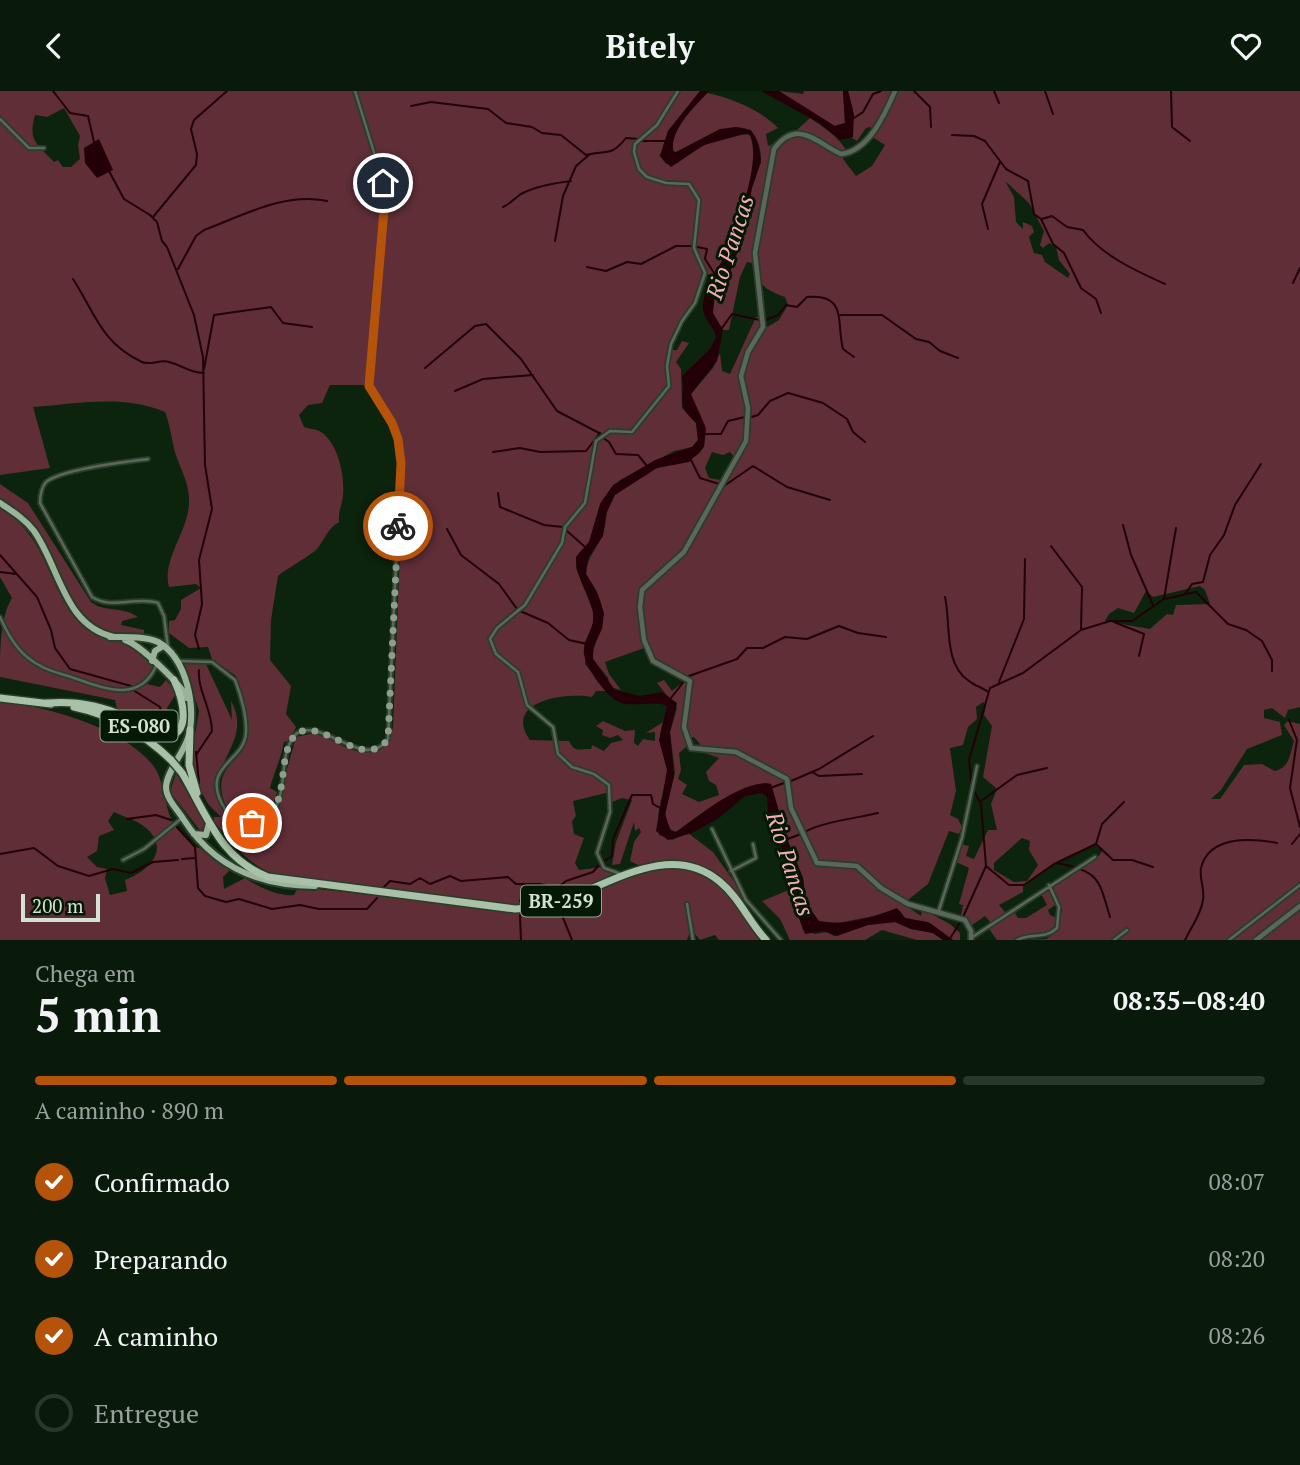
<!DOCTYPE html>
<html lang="pt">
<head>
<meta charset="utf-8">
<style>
  :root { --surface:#091a0a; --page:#122313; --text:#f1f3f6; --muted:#99a19c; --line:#29382b; --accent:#b45309 }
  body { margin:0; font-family:"PT Serif",serif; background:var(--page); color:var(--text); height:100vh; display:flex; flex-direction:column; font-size:26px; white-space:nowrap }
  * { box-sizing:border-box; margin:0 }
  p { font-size:23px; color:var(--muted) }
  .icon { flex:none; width:38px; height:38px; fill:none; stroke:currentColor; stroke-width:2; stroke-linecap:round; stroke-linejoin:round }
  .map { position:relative; height:849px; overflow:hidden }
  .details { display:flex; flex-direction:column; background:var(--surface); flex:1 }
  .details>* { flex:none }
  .scale { position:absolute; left:21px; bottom:18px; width:79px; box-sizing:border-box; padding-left:7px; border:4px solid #d3e1d3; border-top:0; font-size:19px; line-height:24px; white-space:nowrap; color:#d3e1d3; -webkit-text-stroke:5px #041905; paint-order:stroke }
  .pin { position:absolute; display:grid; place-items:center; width:60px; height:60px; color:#fff; margin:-30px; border:4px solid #fff; border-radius:50%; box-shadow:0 2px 7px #0007 }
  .courier { position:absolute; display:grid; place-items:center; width:70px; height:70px; margin:-35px; border:5px solid #b45309; border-radius:50%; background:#fff; color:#222; box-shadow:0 2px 9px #0007 }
  .head em { font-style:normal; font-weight:800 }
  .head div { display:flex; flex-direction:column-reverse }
  .head { display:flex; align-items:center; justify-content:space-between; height:119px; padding:0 35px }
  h1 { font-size:46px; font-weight:800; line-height:52px }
  .bar { display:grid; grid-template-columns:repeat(4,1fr); gap:10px 7px; align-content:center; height:84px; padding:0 35px }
  .bar i { height:9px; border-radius:5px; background:var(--line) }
  .bar .on { background:var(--accent) }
  .bar p { grid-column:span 4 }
  ol { padding:0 35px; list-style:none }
  li { display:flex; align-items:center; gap:21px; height:77px }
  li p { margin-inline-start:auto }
  li .icon { padding:7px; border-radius:50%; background:var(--accent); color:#fff; stroke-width:4 }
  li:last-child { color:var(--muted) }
  li i { width:38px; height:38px; border:4px solid var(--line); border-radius:50% }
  header { display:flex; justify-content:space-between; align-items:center; height:91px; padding:0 35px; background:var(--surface); font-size:32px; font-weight:800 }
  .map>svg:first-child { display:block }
  .green { fill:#5f2e37; fill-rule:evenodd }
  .water { fill:#230007 }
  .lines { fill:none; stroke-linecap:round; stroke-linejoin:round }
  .stream { stroke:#230007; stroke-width:2 }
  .minor-casing { stroke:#283e29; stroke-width:6 }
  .tertiary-casing { stroke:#283e29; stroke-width:8 }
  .primary-casing { stroke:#283e29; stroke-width:10 }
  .trunk-casing { stroke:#283e29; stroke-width:10 }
  .minor { stroke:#5c675c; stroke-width:2.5 }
  .tertiary { stroke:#5c675c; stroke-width:4.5 }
  .primary { stroke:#9bb29b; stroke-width:6 }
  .trunk { stroke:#a8c1a8; stroke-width:7 }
  .trunk-bridge-casing { stroke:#283e29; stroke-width:10; stroke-linecap:butt }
  .trunk-bridge { stroke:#a8c1a8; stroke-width:7 }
  .done { stroke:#8d9e8e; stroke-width:7; stroke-dasharray:0 12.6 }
  .route { stroke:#b45309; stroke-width:9 }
  .labels { text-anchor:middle; stroke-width:6; stroke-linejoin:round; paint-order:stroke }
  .shield { fill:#041905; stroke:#95a595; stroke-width:2 }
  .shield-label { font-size:19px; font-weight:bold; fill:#d3e1d3 }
  .water-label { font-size:23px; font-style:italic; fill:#f5acb7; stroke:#041905 }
</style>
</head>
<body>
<header><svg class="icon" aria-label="back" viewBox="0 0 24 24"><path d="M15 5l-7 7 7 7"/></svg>Bitely<svg class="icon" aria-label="heart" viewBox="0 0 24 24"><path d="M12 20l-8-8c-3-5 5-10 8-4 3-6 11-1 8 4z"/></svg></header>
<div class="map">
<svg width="1300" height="849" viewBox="0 0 1300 849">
  <rect width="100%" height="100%" fill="#0c230d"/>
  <path class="green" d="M0,0H700L668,40L660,65L666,73L678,72C687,58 734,40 750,44C763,78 732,156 713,187L704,180L693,211L681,228L670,259H677L682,250L689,252L676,271L681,278L682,317L696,332L698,349L692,356L674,360L620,389L603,408L589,451L578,463L576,477L593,520V536L585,551V573L606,600H596L592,606C566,601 502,610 530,649L569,650C575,663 581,657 591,658L592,654L604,660L611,652L623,649L618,644L610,647L602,644L603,639L596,635L603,630L625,640L635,639L634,652L638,655L643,648L655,650V641L646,642L663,631C657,648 663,658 667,674C671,689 653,717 659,744L672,749L688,742L713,761L746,807L742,810L724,789L696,774L671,769L640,775L630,770L634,751L641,741L639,737L635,740L634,731L620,773L612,774L616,751L632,709L622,707L610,712L606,702L573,710L576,725L572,730L574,743L584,747L575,772L579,779L603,776L615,784C579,799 544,816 504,813L281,786C253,778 231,753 214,730V726H221L208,713L197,693L192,661L199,620L184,573L205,571L232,629L231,610C258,657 186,684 234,730L256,733L275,721L296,646L314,642C342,650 358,674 389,651L393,636L404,359L386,314L368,294H330L322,312L308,314L299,324L304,336C309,338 317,338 321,341C338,352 345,385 343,404C342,415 338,420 339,431C327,438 325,448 317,458C313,463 286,478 278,485L271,529L270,569L291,595L286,623L296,636L289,650L284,651C281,668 274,681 270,697L277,701C269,735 233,742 223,707C214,676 240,672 247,650C252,630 241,604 236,585L212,568L208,556L189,557L169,542V530L175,529L181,518V509L201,497L196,493L169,496C161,468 190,439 189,409C189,393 182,381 177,367C172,354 171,336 165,321C122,303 79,313 33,316L50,377L0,384ZM64,17L80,45L78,54L80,68L71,76H63L58,69L54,71C36,52 28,50 35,24L47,26Z
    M779,0L803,3L804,0H843L845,32L834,35Z
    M848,0H1300V616L1288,619L1285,627L1272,617L1264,619V627L1280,631L1282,644L1247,658L1221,699L1211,708H1220L1244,674L1262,673L1275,680C1290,676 1290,663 1294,650L1284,634L1288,630L1300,633V814L1254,849H1027L1046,848L1058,840L1062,819L1052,794L1099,765L1103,758L1093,754L1063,768L1023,794V801L999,814L1005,821L1012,817L1018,827H1026L1047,814L1040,801L1050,799L1058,812L1048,819L1050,824L1057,827V833L1047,844L1027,843L1020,849H997L987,835L991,832L985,825L972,834L961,825L963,814L959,813L969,777L954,770L960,753L969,755L966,765L974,768L988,739H997L991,713L997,698L983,686L992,635L984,624L986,614L983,611L976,616L977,628L968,636L963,654L950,657L956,700L950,724L958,728L962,736L959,743L949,740L928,793L903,813L921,825L922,818L950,833L960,842V849H953L928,831L905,827L900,820L838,832L819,830L806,813L803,787L787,748L771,693C746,687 698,727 676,741L668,737L665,720L675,682L670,641L677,617L657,592L664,589L672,600L684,590L685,584L654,571L644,557L605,571L609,583L621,599L610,596L608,587L593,568C593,557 596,552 600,541C609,520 597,500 586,483C587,466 596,459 602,445C608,432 604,416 614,405C625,394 641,385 655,378C670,371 700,373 704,353C708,331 693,322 691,303L713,277L720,262L722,280L730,283L756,226H762V239L779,229L788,214L785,206C766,200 757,193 752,172L747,171L740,186L729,239H723L713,224C711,200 727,191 734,171C743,147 747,123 751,98C753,88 759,78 761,68C761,63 760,56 758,52C748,17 697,51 678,62L673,60C670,39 694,16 707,2C731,7 761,19 778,37L766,43L768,55L788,47L810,27C825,37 838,46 847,60L843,68L856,85L872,75L885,54L872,46L874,39L870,36L866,37L857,50L852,47L853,19ZM1005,90L1029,112L1044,140L1040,154L1043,157L1049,152L1056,156L1059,169L1070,183L1068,187L1045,171L1042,164L1034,162L1029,146L1034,141L1032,135L1023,131V138L1016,131L1014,106ZM712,361L723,364L730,361L734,366L720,389L709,387L705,377ZM1200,495L1205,499L1210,513L1176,514L1173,524L1167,523L1150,538L1105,530L1109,523L1118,517L1134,522L1146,500L1153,506ZM694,646L700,653L699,660L719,667L706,681L709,690L716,694L719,704L699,711L682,703L687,694L678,688L681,679L679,662L686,656L687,648ZM1022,747L1030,750L1029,759L1038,774L1027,790L1014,791L994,779V772Z
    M0,393L28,412L91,511C105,522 120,514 138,526L122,530L121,534L144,539V546C127,544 107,544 92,534C70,520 64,486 50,465C38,446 19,421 0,409Z
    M0,416C51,449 46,498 82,534C95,547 112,543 126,550C135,556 144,564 152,570L153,578L146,588L147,593L160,596L166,589L177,601L167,617L169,631L163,646L118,622L115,609L0,586C0,560 0,526 12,507L0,486Z
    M0,610C46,616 120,635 152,673C165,688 163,715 174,733C178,741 189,748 195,756L207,759L230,779L223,786L224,798L245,787C257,795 280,806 294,804L298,796L526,820C591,814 659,747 720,794C738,807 751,832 764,849H719L715,844L700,849L691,838L687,849H0ZM114,721C122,725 132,728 139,732C173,753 153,779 125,789L127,800L110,804L105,787L107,778L97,776L87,766L97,760L99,745L114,739L108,730Z
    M176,682L208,737L202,742L170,701Z
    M796,796L798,824L803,839L815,843L827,841L834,845L868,834L895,831L911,838L933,842L943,849H917L882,839L865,849H790L780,828L762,810Z
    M1300,819V849H1260Z"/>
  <path class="water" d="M700,0H709C696,14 667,41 674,62L720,38L736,36L751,39L758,52L761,71L752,97L746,133L732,176L715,203L713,222L723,239L717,270L691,303L706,337L704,356L689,371L657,377L615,404L606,423L603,445L588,467L586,483L597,501L604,522L602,538L593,556V568L615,599L640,605L662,601L677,612L670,641L674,685L665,724L671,740L676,741C698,725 744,687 771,693L787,748L803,787L806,813L819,830C845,836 873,826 897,817L905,827L930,832L953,849H943L933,842L911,838L895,831L868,834L837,845L823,840L805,843L798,824L794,785L769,730L767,706L762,702L745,705L719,727L692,742L668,749L656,740L667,679L659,649L667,615C656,609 632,616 621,612C607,607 586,577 584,563C582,548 596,537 593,522C590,503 575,486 576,466L589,451L600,413L613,394L655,369L692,356L698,349L696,332C674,311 686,313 682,285L710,258L716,246C714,233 701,229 703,212C706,192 721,175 728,157C737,136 765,59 748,42L704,54L671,76L660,65L668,40Z
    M761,0H779L835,35L845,32L843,0H848L854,24L853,46L840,49L821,33Z
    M99,48L113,79L97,87L85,72L84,57Z"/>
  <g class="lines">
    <path class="stream" d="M53,0L70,22L88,25L94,51
      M914,0L930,16L931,36
      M994,0L999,12
      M1045,0L1053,23
      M1171,0L1172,36L1190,50
      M411,15L431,11L488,18L506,32L532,36L542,42L561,44L586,64C607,58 610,67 626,47L638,48
      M854,27L863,21L873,3L881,0
      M952,44L974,45L985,50L1006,78L1028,90L1034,123L1041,128L1053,153L1064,162L1081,197L1096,208L1101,222
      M641,50H667
      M109,80L124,108L150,124L157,131L162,150L167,156L194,224L203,266L205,374L212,418L199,469L202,513L195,544L199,558
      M503,116C510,113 515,107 521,103C534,96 555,92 571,90
      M153,126L196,74L197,63L191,38L194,29L227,0
      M1042,128L1052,125L1067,136L1083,139C1101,164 1136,180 1165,193
      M988,138L982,113L1000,71
      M555,150L563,105L576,75L590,63
      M697,156L707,158L705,168L716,185
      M587,176L606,180L627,171L641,173L676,155H691
      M178,178L196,145L204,139C242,125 284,101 327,110
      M73,188C95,222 101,252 142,271C151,275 160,268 169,271C185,275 187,281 204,282
      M1293,192L1300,177
      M840,224H882L916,248L929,251L940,260L958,267
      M766,229L778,224L786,214L797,216L807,206C848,202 836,232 843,258L854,266
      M722,237L732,223L760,229
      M425,277L475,235L486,233L521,268L557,320L601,343
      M204,278L214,224L271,216L283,232L312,236
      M455,300L483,288L533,284
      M752,326L758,324L770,310L788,302L823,312L847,328L853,341L865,351
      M703,343H721L728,330L745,326
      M603,347L609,351L616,363L638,364L647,375
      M493,361L520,357L540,361L586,360L600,342
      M691,369L700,387L719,393
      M724,395L753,375L787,396L830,409
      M498,402L500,416L544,434L563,436
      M1123,434L1131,464L1153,514
      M447,438L461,464L499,493L517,518
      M567,440L584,455
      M1051,455L1082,496L1081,538
      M0,464L37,506L51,539L55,557L70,578L131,595
      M0,481L16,483
      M1185,503L1192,493L1203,491L1210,464L1224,444L1235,414L1261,373
      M945,506C951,531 943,573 969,590C975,595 982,596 988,601
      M1164,508L1176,437
      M520,520L548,532L569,549L587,553
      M1114,531L1144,543L1139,565
      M689,585L737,568L747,557H763L785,546L807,548L839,535L858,542L886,546
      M999,591L1024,528L1025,468
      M133,599L160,616L163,633
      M671,607L685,589
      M1289,629L1297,649L1290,697L1300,736
      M196,661L199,692
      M196,664L212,640C212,619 197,598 199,579
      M812,681L819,685L862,683
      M791,690L819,678L873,645
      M773,696L784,692
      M972,696L969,669L990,597L1023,582L1081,539L1110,530H1132L1164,508L1196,501L1228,533L1246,539L1262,550L1272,569V580
      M981,710L1017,684L1047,677
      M127,728L156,724L171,729
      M177,736L195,756L198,797L205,805L226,811L239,808L272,818L300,814L319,818H367L377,807
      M805,741C821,731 858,727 878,722
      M785,749L801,743
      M1096,753L1113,769H1132L1153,776
      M1292,753L1300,743
      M0,763L34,757L58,775L89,785L113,778L131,782L153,771L178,769
      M182,768L195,767
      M603,771L612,765L613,748L632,704H651L653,713L660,717
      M1057,772C1100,780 1099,789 1110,826
      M986,775L1009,794H1024L1054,773L1096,753L1102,733L1124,711
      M384,796L390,790L410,793L420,787L430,793L450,785L461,790L508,786L516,793H540L555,798
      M556,798L566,790L593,781L599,774
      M555,799V805
      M520,810L526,795
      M559,817L572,849
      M520,824L521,849
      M963,826L986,775L981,713L974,700
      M949,849L961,830
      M1185,849C1191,836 1201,824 1203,809C1205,798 1199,787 1201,777C1209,744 1252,747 1277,752"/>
    <defs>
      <path id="minor" d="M0,28L29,57H44
        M148,368C126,371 62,378 46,391C41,397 40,404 40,412L92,506C112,519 136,505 158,512L164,525L168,557
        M0,526C7,541 14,555 27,566C41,578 55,581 71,586C101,596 139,614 156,575
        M179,570L212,571L235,589C241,604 247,626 246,642C244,671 202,674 222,713C226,721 232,728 241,731C250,733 260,732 267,727C292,707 275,663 297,642C324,627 365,681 388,648L401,363L392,332L369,295L385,97L355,0
        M712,738L746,809L781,849
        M123,769L144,758L182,727
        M731,780L756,767L753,753
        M621,783L604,777L597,762L610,721L609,694L594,683L572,676L558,663L553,636L527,614L518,581L496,563L490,548L497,537L525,514L562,452L565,436L585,412L596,350L610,340L632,341L669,295L667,275L671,253L682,230L695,212L705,182L694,157L699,109L689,93L666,92L647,86L639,78L634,61L635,53L657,34L678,0
        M687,813L693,849
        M939,819L962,747L977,675
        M971,847L1095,766
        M1017,849C1032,841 1045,849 1057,837L1059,816L1049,794
        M1114,849L1127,839
        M1229,849L1300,794"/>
      <path id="tertiary" d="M895,0C885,23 869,60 841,63C818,53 798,26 774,58L755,162L763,236L748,261L741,285L748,317L746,350L684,461L642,499L640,516L644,549L653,570L690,590L684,636L691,657L736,661L787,688L791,717L817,772L857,775L881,797L908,813L965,829L971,840V849
        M1256,849L1300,815"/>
      <path id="primary" d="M0,412C12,420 25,428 34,440C60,477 64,535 114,546
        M110,546C125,546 145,545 158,551C187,567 197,618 188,647C183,663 167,680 166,696C166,708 178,719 184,729C214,776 259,795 315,795
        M125,549C139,553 181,593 187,607
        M152,570L155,560L163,555
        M194,743L206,744L209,732"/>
      <path id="trunk" d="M0,607L51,613
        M47,612C73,610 100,614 123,625C134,631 148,645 161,646C195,647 182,606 174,589
        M74,616C112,624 143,642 171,669
        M190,639L189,674L197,702
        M182,682C206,722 220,768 268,786L515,818C530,817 544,816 558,811C608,795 669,749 719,790C739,806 749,831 766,849"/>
    </defs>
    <use href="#minor" class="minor-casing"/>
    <use href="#tertiary" class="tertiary-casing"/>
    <use href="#primary" class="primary-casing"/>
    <use href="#trunk" class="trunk-casing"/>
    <use href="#minor" class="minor"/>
    <use href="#tertiary" class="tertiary"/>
    <use href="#primary" class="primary"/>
    <use href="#trunk" class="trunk"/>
    <defs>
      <path id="trunk-bridge" d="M171,669L182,682"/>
    </defs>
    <use href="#trunk-bridge" class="trunk-bridge-casing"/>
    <use href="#trunk-bridge" class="trunk-bridge"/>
  </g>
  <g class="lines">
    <path class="done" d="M252,732C295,726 273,664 297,642C324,627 364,681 388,648L398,435"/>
    <path class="route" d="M383,92L384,119L369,295L392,332L398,348L401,372L398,435"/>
  </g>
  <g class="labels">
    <g class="shield">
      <rect x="100.5" y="619.5" width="77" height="31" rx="5"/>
      <rect x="521" y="794.5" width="80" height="31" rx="5"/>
    </g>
    <g class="shield-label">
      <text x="139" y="642">ES-080</text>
      <text x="561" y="817">BR-259</text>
    </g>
    <g class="water-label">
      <text transform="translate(730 156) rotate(-72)" y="8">Rio Pancas</text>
      <text transform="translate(790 773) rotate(72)" y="8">Rio Pancas</text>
    </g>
  </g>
</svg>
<div class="scale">200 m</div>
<div class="pin" style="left:252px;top:732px;background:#ea580c"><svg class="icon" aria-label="bag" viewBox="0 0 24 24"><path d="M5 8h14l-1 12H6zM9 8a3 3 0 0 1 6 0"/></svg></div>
<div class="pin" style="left:383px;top:92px;background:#1f2937"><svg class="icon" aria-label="home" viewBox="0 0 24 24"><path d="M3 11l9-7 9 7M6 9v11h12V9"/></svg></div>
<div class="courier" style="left:398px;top:435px"><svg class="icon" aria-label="bike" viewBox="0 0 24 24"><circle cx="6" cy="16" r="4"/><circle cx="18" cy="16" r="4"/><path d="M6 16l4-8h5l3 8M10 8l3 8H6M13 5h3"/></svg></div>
</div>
<section class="details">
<div class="head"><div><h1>5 min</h1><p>Chega em</p></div><em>08:35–08:40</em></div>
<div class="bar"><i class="on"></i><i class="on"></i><i class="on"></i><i></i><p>A caminho · 890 m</p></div>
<ol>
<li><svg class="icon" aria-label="check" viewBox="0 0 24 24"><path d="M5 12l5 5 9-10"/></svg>Confirmado<p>08:07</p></li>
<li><svg class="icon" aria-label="check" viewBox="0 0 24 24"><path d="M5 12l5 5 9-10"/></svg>Preparando<p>08:20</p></li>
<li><svg class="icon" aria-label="check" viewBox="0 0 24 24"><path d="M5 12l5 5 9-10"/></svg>A caminho<p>08:26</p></li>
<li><i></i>Entregue</li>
</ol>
</section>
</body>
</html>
